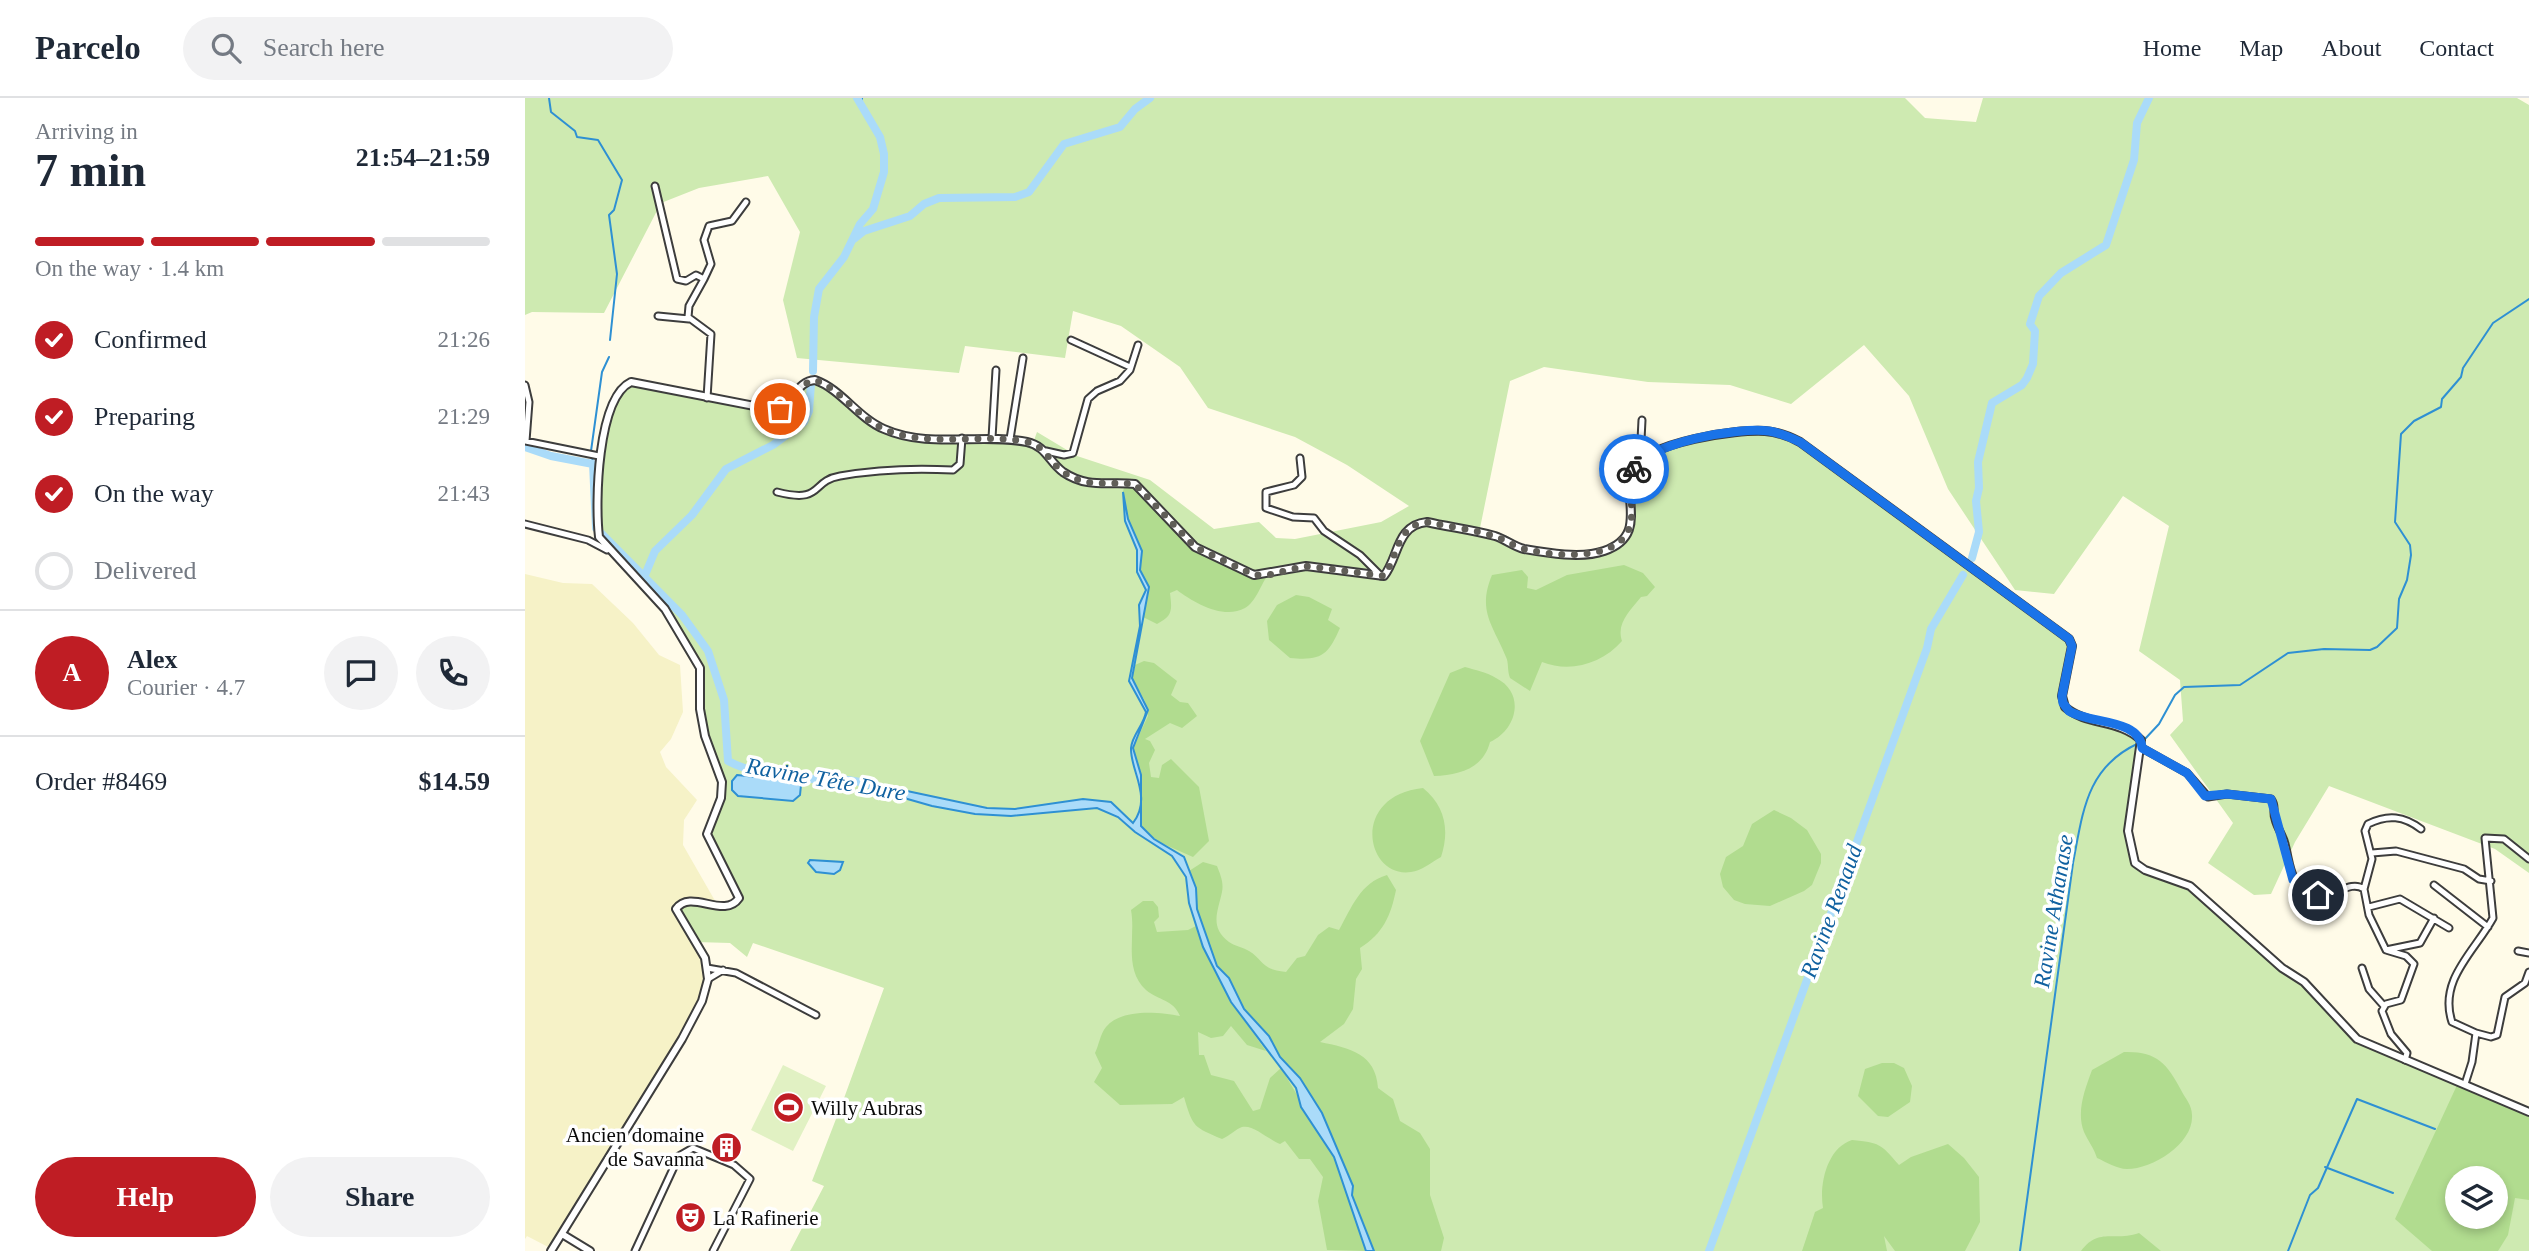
<!DOCTYPE html>
<html lang="en">
<head>
<meta charset="utf-8">
<style>
  :root { --surface:#fff; --page:#f2f2f3; --text:#1f2937; --muted:#747a83; --line:#e0e1e3; --accent:#bf1d24 }
  body { margin:0; font-family:"Times New Roman",serif; background:var(--page); color:var(--text); height:100vh; display:flex; flex-direction:column; font-size:26px; white-space:nowrap }
  * { box-sizing:border-box; margin:0 }
  p { font-size:23px; color:var(--muted) }
  .icon { flex:none; width:38px; height:38px; fill:none; stroke:currentColor; stroke-width:2; stroke-linecap:round; stroke-linejoin:round }
  .map { position:relative; flex:1; overflow:hidden }
  .details { display:flex; flex-direction:column; background:var(--surface); width:525px }
  .details>* { flex:none }
  .buttons { position:absolute; left:1920px; top:1068px; display:grid; gap:14px }
  .buttons a { display:grid; place-items:center; width:63px; height:63px; border-radius:50%; background:var(--surface); box-shadow:0 4px 10px #0003; font-size:35px }
  .pin { position:absolute; display:grid; place-items:center; width:60px; height:60px; color:#fff; margin:-30px; border:4px solid #fff; border-radius:50%; box-shadow:0 2px 7px #0007 }
  .courier { position:absolute; display:grid; place-items:center; width:70px; height:70px; margin:-35px; border:5px solid #1a73e8; border-radius:50%; background:#fff; color:#222; box-shadow:0 2px 9px #0007 }
  .head em { font-style:normal; font-weight:700 }
  .head div { display:flex; flex-direction:column-reverse }
  .head { display:flex; align-items:center; justify-content:space-between; height:119px; padding:0 35px }
  h1 { font-size:46px; font-weight:700; line-height:52px }
  .bar { display:grid; grid-template-columns:repeat(4,1fr); gap:10px 7px; align-content:center; height:84px; padding:0 35px }
  .bar i { height:9px; border-radius:5px; background:var(--line) }
  .bar .active { background:var(--accent) }
  .bar p { grid-column:span 4 }
  .line { display:flex; align-items:center; gap:18px; padding:0 35px; border-top:2px solid var(--line) }
  .line div { flex:1 }
  .round { display:grid; place-items:center; flex:none; width:74px; height:74px; border-radius:37px; background:var(--page) }
  ol { padding:0 35px; list-style:none }
  li { display:flex; align-items:center; gap:21px; height:77px }
  li p { margin-inline-start:auto }
  li .icon { padding:7px; border-radius:50%; background:var(--accent); color:#fff; stroke-width:4 }
  li:last-child { color:var(--muted) }
  li i { width:38px; height:38px; border:4px solid var(--line); border-radius:50% }
  .action { display:flex; gap:14px; margin-top:auto; padding:14px 35px }
  .action a { flex:1; height:80px; border-radius:42px; background:var(--accent); color:#fff; font-size:28px; font-weight:700; line-height:80px; text-align:center }
  .action a+a { background:var(--page); color:var(--text) }
  header { display:flex; align-items:center; gap:42px; box-sizing:border-box; height:98px; padding:0 35px; background:var(--surface); border-bottom:2px solid var(--line) }
  header strong { font-size:33px }
  nav { display:flex; gap:38px; margin-inline-start:auto; font-size:24px }
  .search { width:490px; height:63px; background:var(--page); display:flex; align-items:center; gap:18px; box-sizing:border-box; padding:0 24px; border-radius:38px; color:var(--muted); font-size:26px }
  main { display:flex; flex:1; min-height:0 }
  .map>svg:first-child { display:block }
  .farmland { fill:#f6f2c7 }
  .green { fill:#ceeab1; fill-rule:evenodd }
  .forest { fill:#b1dc8f; fill-rule:evenodd }
  .pitch { fill:#e1f1c3 }
  .water { fill:#aadbf9; stroke:#2e90d3; stroke-width:2 }
  .lines { fill:none; stroke-linecap:round; stroke-linejoin:round }
  .stream { stroke:#2e90d3; stroke-width:2 }
  .river { stroke:#aadbf9; stroke-width:8 }
  .minor-casing { stroke:#3d3d3d; stroke-width:9 }
  .tertiary-casing { stroke:#3d3d3d; stroke-width:10 }
  .minor { stroke:#fff; stroke-width:5 }
  .tertiary { stroke:#fff; stroke-width:6 }
  .done { stroke:#605e58; stroke-width:7; stroke-dasharray:0 12.6 }
  .route { stroke:#1a73e8; stroke-width:9 }
  .labels { text-anchor:middle; stroke-width:7; stroke-linejoin:round; paint-order:stroke }
  .poi-label { font-size:21px; fill:#0a0a0a; stroke:#fff; text-anchor:start }
  .water-label { font-size:23px; font-style:italic; fill:#1061a0; stroke:#fff }
</style>
</head>
<body>
<header>
<strong>Parcelo</strong>
<div class="search"><svg class="icon" aria-label="search" viewBox="0 0 24 24"><circle cx="10" cy="10" r="6"/><path d="M15 15l6 6"/></svg>Search here</div>
<nav><a>Home</a><a>Map</a><a>About</a><a>Contact</a></nav>
</header>
<main>
<section class="details">
<div class="head"><div><h1>7 min</h1><p>Arriving in</p></div><em>21:54–21:59</em></div>
<div class="bar"><i class="active"></i><i class="active"></i><i class="active"></i><i></i><p>On the way · 1.4 km</p></div>
<ol>
<li><svg class="icon" aria-label="check" viewBox="0 0 24 24"><path d="M5 12l5 5 9-10"/></svg>Confirmed<p>21:26</p></li>
<li><svg class="icon" aria-label="check" viewBox="0 0 24 24"><path d="M5 12l5 5 9-10"/></svg>Preparing<p>21:29</p></li>
<li><svg class="icon" aria-label="check" viewBox="0 0 24 24"><path d="M5 12l5 5 9-10"/></svg>On the way<p>21:43</p></li>
<li><i></i>Delivered</li>
</ol>
<div class="line" style="height:126px"><b class="round" style="background:var(--accent);color:#fff">A</b><div><b>Alex</b><p>Courier · 4.7</p></div><a class="round"><svg class="icon" aria-label="chat" viewBox="0 0 24 24"><path d="M4 5h16v11H9l-5 4z"/></svg></a><a class="round"><svg class="icon" aria-label="phone" viewBox="0 0 24 24"><path d="M5 4h4l2 5-3 2q2 4 5 5l2-3 5 2v4C11 20 4 13 5 4z"/></svg></a></div>
<div class="line" style="height:91px"><div>Order #8469</div><b>$14.59</b></div>
<div class="action"><a>Help</a><a>Share</a></div>
</section>
<div class="map">
<svg width="2004" height="1153" viewBox="0 0 2004 1153">
  <rect width="100%" height="100%" fill="#fffbe8"/>
  <path class="farmland" d="M0,476L38,485L67,486L108,525L134,557L155,567L158,614L146,641L135,654L141,669L172,702L159,722L158,747L193,808L171,844L182,870L177,903L27,1151L2,1138L0,1141Z"/>
  <path class="green" d="M0,0H1380L1400,20L1451,24L1458,0H1992L2004,7V775L1970,751L1804,688L1770,744L1746,796L1729,797L1683,765L1708,725L1645,637L1658,623L1655,582L1614,553L1644,428L1598,398L1529,496L1490,492L1423,391L1384,298L1339,247L1266,306L1205,287L1123,284L1019,269L985,283L954,435C991,448 1072,475 1101,436C1113,421 1107,391 1108,373L1126,355L1189,337L1242,333L1275,344L1546,545L1538,605L1549,616L1597,629L1616,642L1603,733L1614,768L1654,781L1726,845L1779,884L1825,935L2004,1014V1153H265L299,1088L287,1083L311,1021L307,1012L314,1014L359,890L228,845L222,859L205,845L171,844L153,817L155,806L200,807L214,799L182,736L196,700L197,684L175,611L176,578L150,525L75,443C75,401 68,309 106,284L250,312L283,283L297,284L335,318L376,337L508,345L512,334L552,358L625,382L689,431L734,424L751,440L770,441L856,424L884,408L822,367L770,339L683,310L655,269L596,228L548,213L540,260L440,248L434,275L272,260L258,202L275,134L243,78L174,90L136,105L79,215L7,214L0,217ZM1932,1080H1970V1118H1932Z"/>
  <path class="forest" d="M600,385L610,386C652,430 680,466 743,477C736,486 731,504 720,510C699,522 669,505 652,492L645,495C647,512 648,518 632,526L618,519L623,486L614,471L617,453L603,421L598,394Z
    M1099,467L1118,475L1130,489L1122,498L1116,499C1105,513 1091,525 1097,543C1077,566 1045,575 1017,564L1005,593L985,580C982,572 984,565 981,559C968,527 952,513 967,477L997,472L1003,479L1002,490L1011,492L1042,477Z
    M771,497L784,499L807,511L803,522L815,530C803,557 797,563 765,560L744,542L742,523L752,507Z
    M619,563L629,565L652,583L646,597L655,604L663,605L672,618L657,630L645,625L620,641L625,643L630,652L624,665L626,679L634,680L637,667L646,661L674,689L684,743L668,759L634,744L616,728V677L608,650L623,618L620,603L607,580L610,567Z
    M940,569C950,572 962,574 971,580C1001,595 992,632 965,644C958,671 934,677 909,678L895,643L925,575Z
    M898,690C920,708 925,732 916,759C907,764 896,773 886,774C841,781 824,698 898,690Z
    M1249,712L1266,720L1282,732L1296,756V765L1287,787L1279,793L1245,808L1220,806L1209,802L1198,789L1195,776L1201,759L1218,748L1227,726Z
    M678,764L692,768C695,776 699,784 697,794C693,813 684,829 704,844C709,848 718,849 724,853C739,862 736,872 761,874L772,860L780,858L793,837L804,829L814,832C827,809 835,785 862,777L871,792C866,817 858,836 835,850L837,871L831,881L828,911L819,926L795,944C825,950 851,956 853,990L868,1001L875,1023L895,1035L905,1051V1097L919,1140L916,1153H849L827,1097L828,1088L797,1015L775,980L755,959L745,940L719,911L702,877L692,868L672,811L671,790L664,773Z
    M618,803H628L633,809L634,819L629,824L632,834L663,832L673,827L689,869L700,886L706,904L741,953L722,947L706,928L698,938L686,940L673,934L674,957H679L686,977L709,983L728,1013L735,1011L745,980L756,970L809,1059L841,1153L802,1152L793,1103L798,1079L785,1061H774L760,1043L755,1046C744,1042 728,1026 717,1029C711,1031 704,1038 697,1041C669,1029 668,1030 659,999L647,1006L595,1007L569,984L577,970L570,955C574,947 575,936 581,929C597,910 634,914 655,918C648,901 634,903 621,892C598,871 611,838 606,812Z
    M1599,954C1631,953 1642,965 1656,992C1660,1000 1667,1007 1667,1017C1669,1045 1628,1071 1602,1071C1592,1071 1581,1064 1572,1060C1569,1050 1563,1043 1559,1034C1551,1014 1560,991 1567,972Z
    M1357,965H1369L1379,970L1387,988L1385,1004L1363,1019L1353,1018L1333,998L1340,971Z
    M1933,985L2004,1019V1102L1990,1100L1983,1137L1973,1153H1907L1870,1121ZM1932,1080H1970V1118H1932Z
    M1327,1042C1355,1045 1355,1045 1374,1067L1386,1059L1423,1046L1439,1060L1454,1079L1455,1124L1440,1153H1370L1359,1138L1362,1153H1277L1290,1114L1298,1110C1294,1086 1302,1050 1327,1042Z
    M1614,1135L1636,1153H1556C1574,1129 1589,1144 1614,1135Z"/>
  <path class="pitch" d="M258,967L301,988L268,1053L226,1032Z"/>
  <path class="water" d="M598,394L603,421L617,453L615,472L624,489L607,580L623,612L608,650L616,677V728L629,741L659,759L671,790L672,811L692,868L704,880L719,911L744,938L755,959L775,980L797,1015L828,1088L827,1097L849,1153H841L809,1059L776,1009L771,990L706,904L678,849L664,805L661,779L647,758L610,734L593,719L572,710L486,718L450,716L407,708L344,690L335,683L462,710L490,711L558,701L586,704L608,725C628,699 605,673 606,650C607,637 619,627 621,614L604,583L615,528L614,507L621,492L612,474V452L600,423Z
    M212,677L272,683L276,687L275,697L268,703L213,698L207,692V683Z
    M285,762L318,764L315,772L309,776L291,774L283,765Z"/>
  <g class="lines">
    <path class="stream" d="M24,0L26,14L50,33L52,39L73,42L97,82L89,112L84,117L92,176L85,242
      M337,6V0
      M66,353L77,274L84,259
      M67,359L68,366
      M1619,642L1634,626L1650,597L1659,589L1715,587L1763,555L1799,551L1845,552L1852,549L1872,530L1874,501L1882,482L1886,457L1885,447L1870,424L1876,336L1889,323L1916,309L1917,301L1936,279L1938,270L1968,225L2004,201
      M1800,1069L1868,1095
      M1495,1153L1548,765C1558,714 1561,669 1614,645
      M1763,1153L1785,1097L1793,1090L1832,1001L1910,1031"/>
    <path class="river" d="M329,141L339,133L385,118L399,106L414,100L490,99L504,94L539,46L595,29L610,11L625,0
      M288,273L289,219L294,191L319,159L335,126L348,111L359,74V56L355,39L332,0
      M0,349L26,358L68,366L71,430
      M77,436L157,517L183,553L199,602L203,663C225,675 265,681 290,681C310,682 326,680 345,687
      M1447,460L1454,434L1451,403L1454,390L1453,364L1467,305L1497,287L1502,280L1508,266L1510,233L1505,226L1514,198L1536,175L1581,147L1609,62L1612,25L1624,0
      M120,477L130,453L167,417L201,371L248,347L279,324L284,313L286,286
      M1184,1153L1402,550L1406,531L1438,477"/>
    <defs>
      <path id="minor" d="M130,88L152,181L161,183L171,177L179,181L164,208L163,219L186,236L182,300
        M179,181L186,166L179,142L184,128L207,123L221,104
        M133,218L164,221
        M546,242L605,269
        M0,287L4,304L1,343
        M467,340L471,272
        M485,341L498,260
        M0,343L74,358
        M521,353L539,357L548,355L563,301L572,293L595,283L605,272L613,247
        M775,360L777,379L769,387L741,394V410L768,419L789,420L799,433L835,457L856,478
        M1115,362L1117,322
        M252,394C299,406 285,383 315,378C354,371 390,370 428,372L435,366L437,340
        M0,426L63,442L82,452
        M1617,650L1662,675L1683,699L1702,696L1746,701C1752,709 1747,713 1750,721C1752,730 1758,737 1760,746C1766,769 1764,784 1787,796C1806,805 1823,780 1839,791L1844,817L1861,852L1881,858L1889,866L1876,902L1861,906L1857,913L1866,936L1882,955L1880,962
        M1847,755L1871,753L1939,771L1954,781L1966,783
        M1909,787L1963,829
        M1839,791L1847,761L1840,733L1843,726C1863,716 1879,718 1896,731
        M1844,809L1875,801L1924,830
        M1861,852L1895,845L1909,820
        M1993,853L2004,855
        M182,870L211,875L291,917
        M1837,870L1844,891L1859,908
        M183,881L198,872
        M1951,935L1966,939L1972,937L1980,899L2000,885L2004,874
        M1940,986L1947,964L1951,935L1927,924C1913,882 1950,853 1968,820L1960,740L1979,741L2004,761
        M110,1153L154,1058L168,1050L209,1067L225,1081L188,1153"/>
      <path id="tertiary" d="M37,1136L65,1153
        M26,1153L157,941L177,903L183,881L180,860L151,811C166,790 199,822 214,800L182,736L196,700L197,684L180,638L175,611V570L140,511L74,439C70,405 72,300 106,284L250,312C268,307 271,283 290,282C316,291 333,320 359,331C404,351 455,335 502,344C521,348 524,364 538,374C563,391 584,383 610,386L670,449L729,477L781,468L859,478C874,459 871,427 902,424C924,429 948,432 970,438C980,441 989,449 999,451C1022,455 1057,461 1079,453C1126,437 1094,397 1109,370C1124,344 1211,331 1240,333C1253,334 1264,338 1275,344L1544,541L1547,548L1537,598L1540,609C1562,628 1594,621 1616,642L1603,733L1610,765L1620,772L1665,788L1757,870L1779,884L1832,941L2004,1014"/>
    </defs>
    <use href="#minor" class="minor-casing"/>
    <use href="#tertiary" class="tertiary-casing"/>
    <use href="#minor" class="minor"/>
    <use href="#tertiary" class="tertiary"/>
  </g>
  <g class="lines">
    <path class="done" d="M255,311L277,287L290,282C316,291 333,320 359,331C404,351 456,334 502,344C521,348 524,364 538,374C563,391 584,383 610,386L670,449L729,477H743L781,468L859,478C873,459 871,427 902,424C924,429 949,431 971,439C979,441 987,447 996,450C1023,458 1086,464 1102,435C1113,415 1100,391 1109,371"/>
    <path class="route" d="M1109,371C1126,344 1212,329 1244,333C1256,335 1265,339 1275,344L1544,541L1547,548L1537,598L1538,605L1544,613C1563,626 1615,620 1617,650L1662,675L1680,698L1702,696L1746,701L1768,782L1793,797"/>
  </g>
  <defs>
    <symbol id="stadium-disc" viewBox="-11 -11 22 22"><circle r="9.5" fill="#bf1d24" stroke="#fff"/><path d="M0-5a6.5 5 0 1 0 0 10a6.5 5 0 1 0 0-10ZM-3.5-1.8h7v3.6h-7Z" fill="#fff"/></symbol>
    <symbol id="building-disc" viewBox="-11 -11 22 22"><circle r="9.5" fill="#bf1d24" stroke="#fff"/><path d="M-4-6H4V6H1V3H-1V6H-4ZM-2.5-4.3h1.7v1.8h-1.7ZM.8-4.3h1.7v1.8H.8ZM-2.5-1h1.7V.8h-1.7ZM.8-1h1.7V.8H.8Z" fill="#fff"/></symbol>
    <symbol id="theatre-disc" viewBox="-11 -11 22 22"><circle r="9.5" fill="#bf1d24" stroke="#fff"/><path d="M-5-5.5Q0-4 5-5.5V0Q5 5 0 6Q-5 5-5 0ZM-3.3-2.5H-1v1.5H-3.3ZM1-2.5H3.3v1.5H1ZM-2.8 1Q0 5.5 2.8 1Z" fill="#fff"/></symbol>
  </defs>
  <g fill-rule="evenodd">
    <use href="#stadium-disc" x="246" y="992" width="35" height="35"/>
    <use href="#building-disc" x="184" y="1032" width="35" height="35"/>
    <use href="#theatre-disc" x="148" y="1102" width="35" height="35"/>
  </g>
  <g class="labels">
    <g class="poi-label">
      <text x="286" y="1017">Willy Aubras</text>
      <text x="179" y="1044" text-anchor="end">Ancien domaine<tspan x="179" dy="24">de Savanna</tspan></text>
      <text x="188" y="1127">La Rafinerie</text>
    </g>
    <g class="water-label">
      <text transform="translate(301 681) rotate(10)" y="8">Ravine Tête Dure</text>
      <text transform="translate(1306 813) rotate(-70)" y="8">Ravine Renaud</text>
      <text transform="translate(1528 813) rotate(-81)" y="8">Ravine Athanase</text>
    </g>
  </g>
</svg>
<div class="buttons">
<a><svg class="icon" aria-label="layers" viewBox="0 0 24 24"><path d="M12 4l9 5-9 5-9-5zM3 14l9 5 9-5"/></svg></a>
</div>
<div class="pin" style="left:255px;top:311px;background:#ea580c"><svg class="icon" aria-label="bag" viewBox="0 0 24 24"><path d="M5 8h14l-1 12H6zM9 8a3 3 0 0 1 6 0"/></svg></div>
<div class="pin" style="left:1793px;top:797px;background:#1f2937"><svg class="icon" aria-label="home" viewBox="0 0 24 24"><path d="M3 11l9-7 9 7M6 9v11h12V9"/></svg></div>
<div class="courier" style="left:1109px;top:371px"><svg class="icon" aria-label="bike" viewBox="0 0 24 24"><circle cx="6" cy="16" r="4"/><circle cx="18" cy="16" r="4"/><path d="M6 16l4-8h5l3 8M10 8l3 8H6M13 5h3"/></svg></div>
</div>
</main>
</body>
</html>
